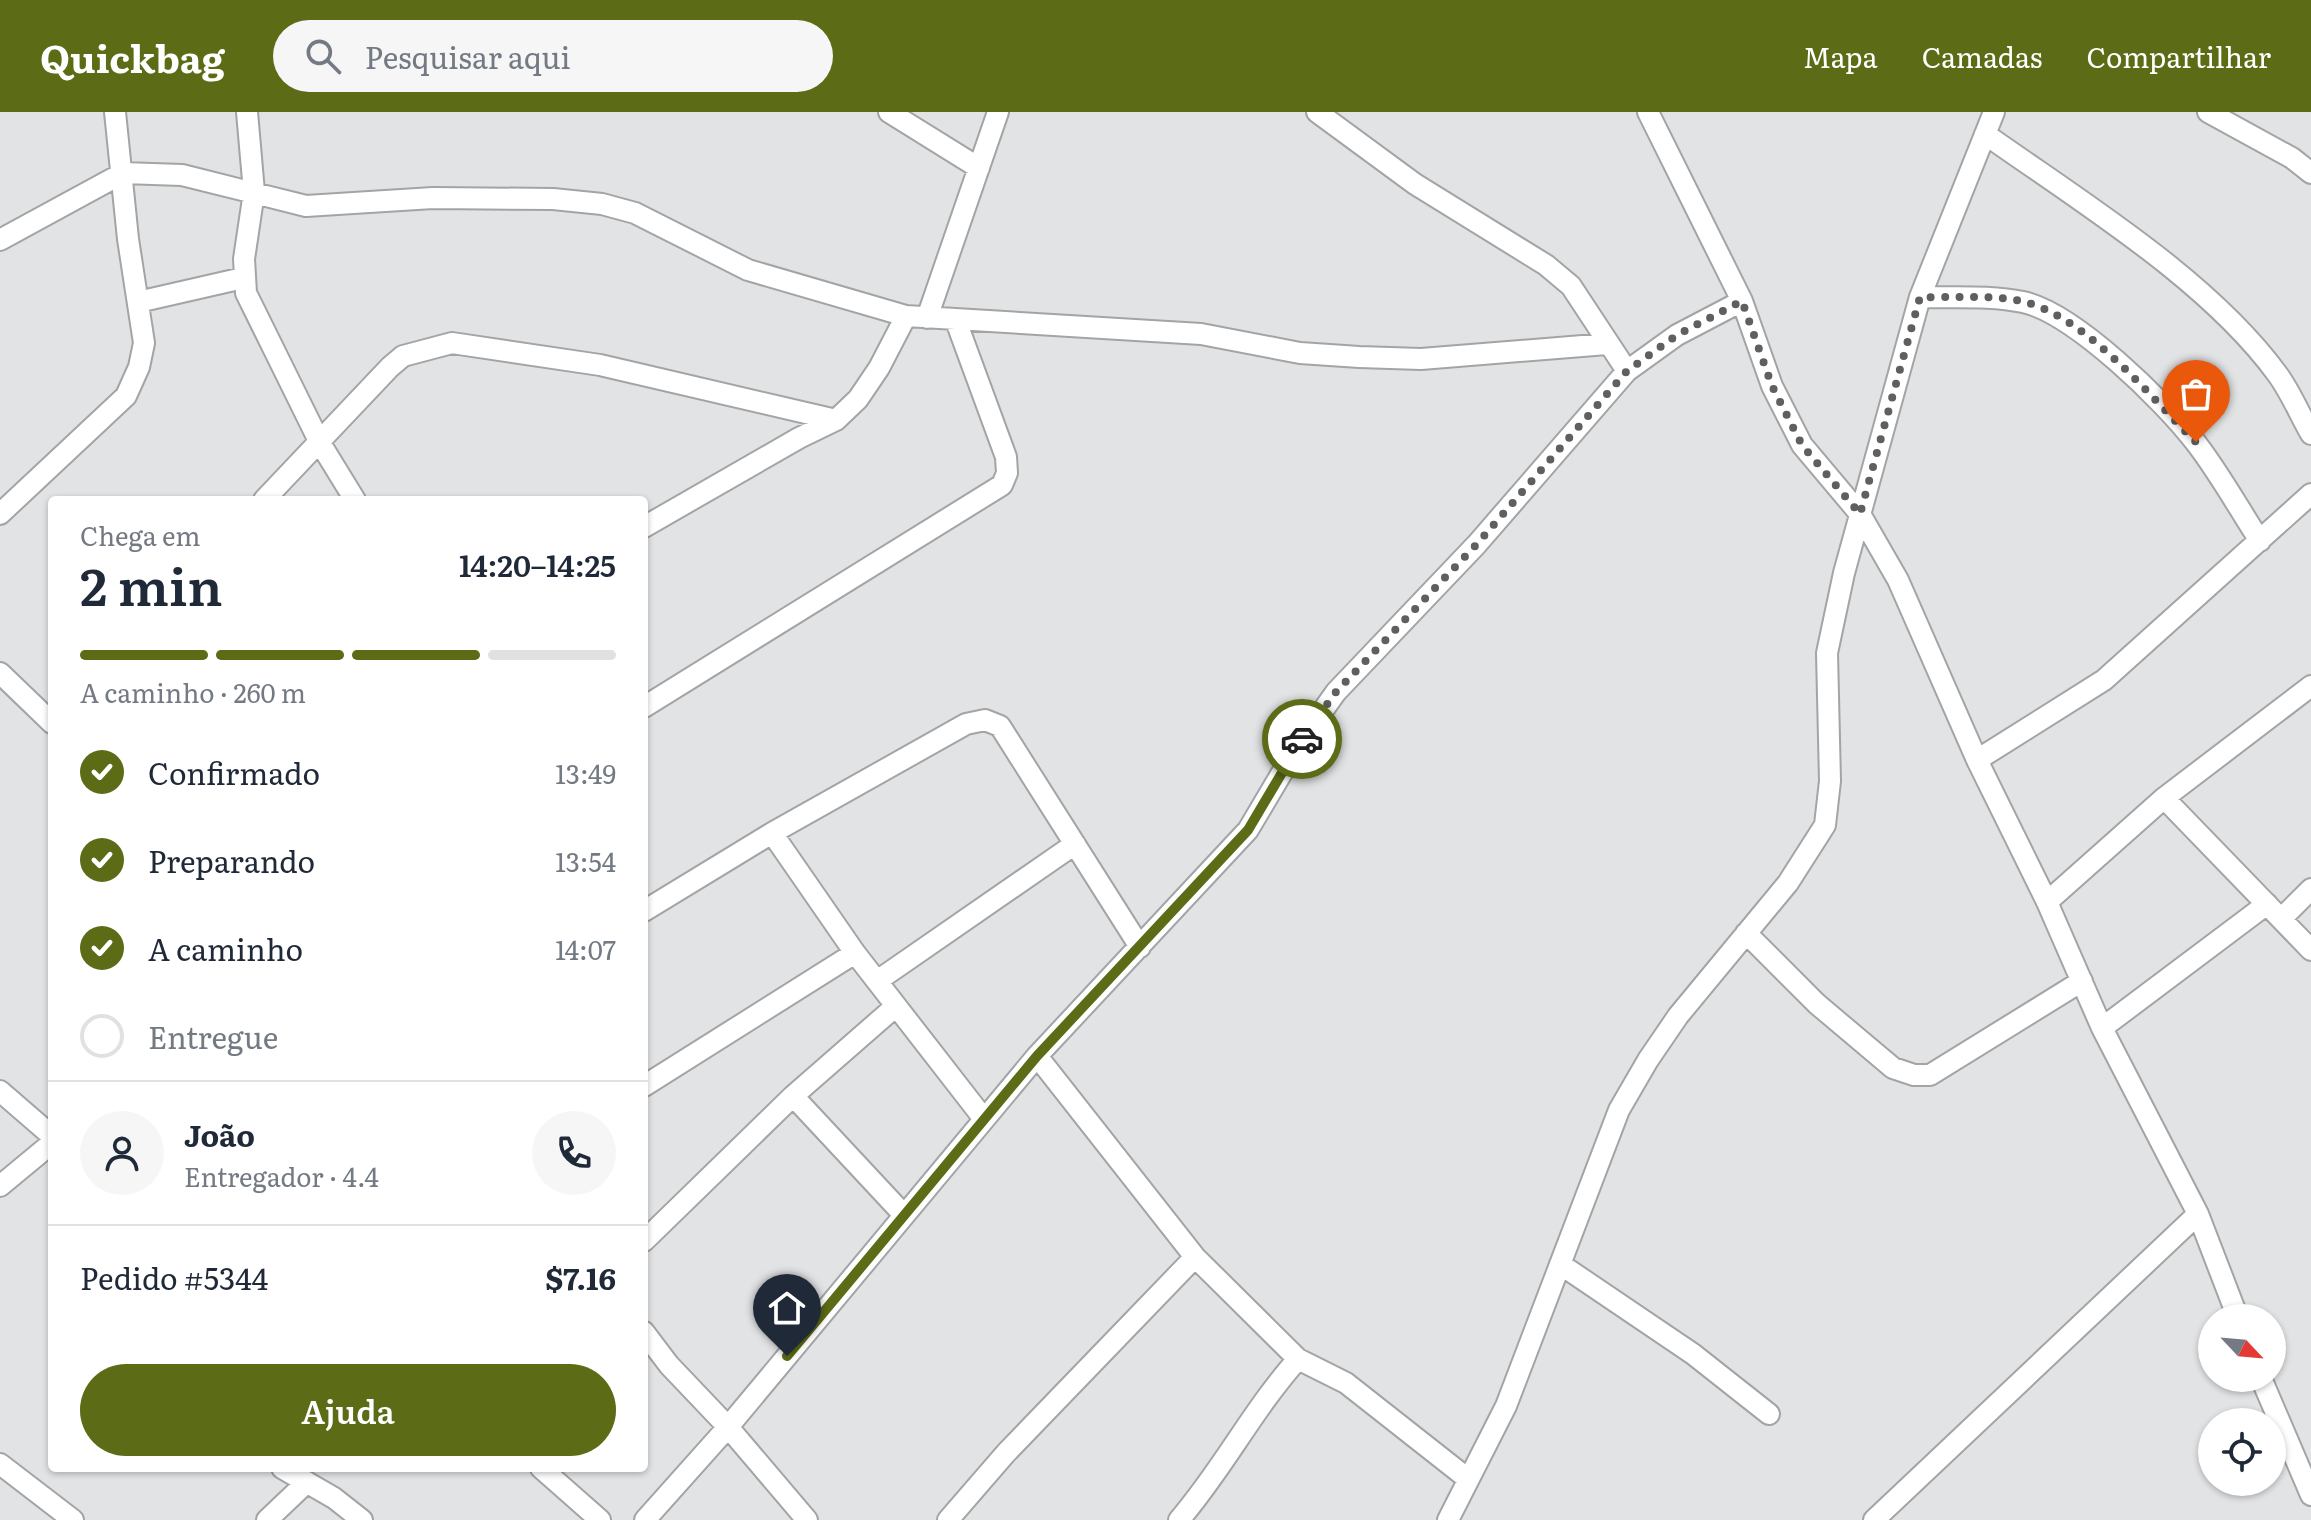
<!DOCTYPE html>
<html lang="pt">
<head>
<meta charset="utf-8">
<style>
  :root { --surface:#fff; --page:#f6f6f7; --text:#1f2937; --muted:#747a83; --line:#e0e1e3; --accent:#5b6b16 }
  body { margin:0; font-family:Literata,serif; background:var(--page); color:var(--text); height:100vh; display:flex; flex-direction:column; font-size:30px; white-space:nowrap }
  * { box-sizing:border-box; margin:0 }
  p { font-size:26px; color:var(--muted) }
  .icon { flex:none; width:44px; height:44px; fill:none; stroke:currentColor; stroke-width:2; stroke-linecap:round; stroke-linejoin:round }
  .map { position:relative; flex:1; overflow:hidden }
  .details { position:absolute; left:48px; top:384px; width:600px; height:976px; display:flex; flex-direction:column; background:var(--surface); border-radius:8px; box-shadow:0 2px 6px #0004 }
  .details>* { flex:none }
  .needle { width:52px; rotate:116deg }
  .controls { position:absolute; left:2198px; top:1192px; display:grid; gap:16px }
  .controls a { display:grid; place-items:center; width:88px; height:88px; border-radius:50%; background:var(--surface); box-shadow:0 2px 6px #0004; font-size:40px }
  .pin { position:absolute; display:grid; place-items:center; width:68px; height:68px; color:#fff; margin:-82px -34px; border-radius:50% 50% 50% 0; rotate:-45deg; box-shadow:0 0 8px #0007 }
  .pin .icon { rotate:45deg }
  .courier { position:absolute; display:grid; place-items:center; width:80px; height:80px; margin:-40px; border:6px solid #5b6b16; border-radius:50%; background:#fff; color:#222; box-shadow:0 2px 10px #0007 }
  .summary em { font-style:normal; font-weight:600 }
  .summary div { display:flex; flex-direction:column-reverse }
  .summary { display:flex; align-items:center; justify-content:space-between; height:136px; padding:0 32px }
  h1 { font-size:52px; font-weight:600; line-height:60px }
  .bar { display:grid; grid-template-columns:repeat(4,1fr); gap:12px 8px; align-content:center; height:96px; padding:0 32px }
  .bar i { height:10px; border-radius:6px; background:var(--line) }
  .bar .on { background:var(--accent) }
  .bar p { grid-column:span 4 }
  .line { display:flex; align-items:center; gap:20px; padding:0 32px; border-top:2px solid var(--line) }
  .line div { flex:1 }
  .round { display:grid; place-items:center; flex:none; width:84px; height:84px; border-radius:42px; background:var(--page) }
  ol { padding:0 32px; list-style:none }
  li { display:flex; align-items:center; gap:24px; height:88px }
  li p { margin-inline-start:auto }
  li .icon { padding:8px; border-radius:50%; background:var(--accent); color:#fff; stroke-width:4 }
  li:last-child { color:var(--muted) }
  li i { width:44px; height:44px; border:4px solid var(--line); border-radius:50% }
  .button { display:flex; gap:16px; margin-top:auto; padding:16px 32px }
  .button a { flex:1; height:92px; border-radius:48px; background:var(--accent); color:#fff; font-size:32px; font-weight:600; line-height:92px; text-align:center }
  header { display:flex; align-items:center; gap:48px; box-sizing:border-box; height:112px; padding:0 40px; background:var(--accent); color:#fff }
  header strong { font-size:38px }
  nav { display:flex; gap:44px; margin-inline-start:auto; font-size:28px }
  .search { width:560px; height:72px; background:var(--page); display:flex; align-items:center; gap:20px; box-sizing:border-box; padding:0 28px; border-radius:44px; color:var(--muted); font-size:30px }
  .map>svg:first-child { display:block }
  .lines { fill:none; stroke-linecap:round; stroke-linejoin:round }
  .minor-casing { stroke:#a2a4a5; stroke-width:24 }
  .minor { stroke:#fff; stroke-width:20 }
  .done { stroke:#5f5f60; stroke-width:8; stroke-dasharray:0 14.4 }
  .route { stroke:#5b6b16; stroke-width:10 }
</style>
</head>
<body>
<header>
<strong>Quickbag</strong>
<div class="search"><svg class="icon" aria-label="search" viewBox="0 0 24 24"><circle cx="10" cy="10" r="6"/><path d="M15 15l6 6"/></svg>Pesquisar aqui</div>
<nav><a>Mapa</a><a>Camadas</a><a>Compartilhar</a></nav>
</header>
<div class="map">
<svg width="2311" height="1408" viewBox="0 0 2311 1408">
  <rect width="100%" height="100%" fill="#e2e3e5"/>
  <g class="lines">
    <defs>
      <path id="minor" d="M247,0L254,80L244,147L246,181L320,331L355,388
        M889,0L979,56
        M1317,0L1415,72L1546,153L1571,174L1627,259
        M1648,0L1742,189
        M2208,0L2292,46L2311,61
        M1985,22C2081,90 2209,168 2278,263C2291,281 2300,303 2311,322
        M0,128L123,61L182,63L306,94L433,86L553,87L602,92L635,101L748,158L906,204L1201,222L1300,241L1359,245L1421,247L1607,232
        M1920,185C1953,186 1990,183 2023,190C2074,201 2165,290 2196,331C2220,362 2239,397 2260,429
        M138,190L243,166
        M927,206L998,0
        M264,388L390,255L403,244L452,231L600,253L836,308
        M0,402L126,284L139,255L144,231L128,127L115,0
        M644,415L799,326L836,308L858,287L879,256L906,204
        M0,561L52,611
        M644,595L1002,373L1007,361L1006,345L956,209
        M1977,648L2104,568L2311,382
        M2164,686L2311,838
        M772,721L855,841L984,1007
        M2047,790L2164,686L2311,574
        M644,799L772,721L966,612L985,608L1000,614L1140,835
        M2281,807L2311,777
        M1746,821L1817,892L1893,956L1914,963H1930L2082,869
        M877,869L1075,732
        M2102,916L2267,792
        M1037,944L1195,1145L1298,1247
        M644,974L855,841
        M0,979L52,1024
        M793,984L904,1103
        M0,1074L52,1031
        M644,1129L793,984L896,894
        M1560,1152L1693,1242L1769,1302
        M644,1220L669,1253L728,1315L807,1408
        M2261,1266L2311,1383
        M0,1352L73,1408
        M282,1356L334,1386L362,1408
        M541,1356L600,1408
        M267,1408L307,1370
        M645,1408L728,1315L1037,944L1248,718L1299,632L1336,580L1477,432L1627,259L1677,223L1742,189L1772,274L1802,333L1860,402L1898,468L1977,648L2047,790L2102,916L2198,1102L2238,1206
        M948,1408L1006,1341L1195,1145
        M1179,1408C1223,1357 1253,1297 1298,1247L1346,1271L1468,1367
        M1448,1408L1506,1294L1619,998L1648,948L1678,904L1788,771L1825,713L1830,669L1827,541L1844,461L1920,185L1994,0
        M1874,1408L2198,1102"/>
    </defs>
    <use href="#minor" class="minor-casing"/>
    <use href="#minor" class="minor"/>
  </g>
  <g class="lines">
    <path class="done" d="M1302,627L1336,580L1477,432L1627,259L1677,223L1742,189L1772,274L1802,333L1860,402L1920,185C1953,186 1992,182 2025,190C2089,207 2150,285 2196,330"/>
    <path class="route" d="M787,1244L1037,944L1248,718L1302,627"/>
  </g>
</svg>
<div class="controls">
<a><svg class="needle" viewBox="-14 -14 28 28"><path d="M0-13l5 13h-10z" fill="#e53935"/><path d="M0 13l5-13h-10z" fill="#747a83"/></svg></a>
<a><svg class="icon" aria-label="locate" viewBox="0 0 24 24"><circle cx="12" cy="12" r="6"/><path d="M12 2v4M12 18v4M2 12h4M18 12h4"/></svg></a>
</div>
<div class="pin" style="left:2196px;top:330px;background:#ea580c"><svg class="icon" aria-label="bag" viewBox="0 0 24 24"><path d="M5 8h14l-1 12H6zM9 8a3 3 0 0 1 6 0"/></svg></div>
<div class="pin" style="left:787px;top:1244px;background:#1f2937"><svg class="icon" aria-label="home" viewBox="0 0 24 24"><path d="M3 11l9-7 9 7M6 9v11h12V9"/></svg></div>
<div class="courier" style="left:1302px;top:627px"><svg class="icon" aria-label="car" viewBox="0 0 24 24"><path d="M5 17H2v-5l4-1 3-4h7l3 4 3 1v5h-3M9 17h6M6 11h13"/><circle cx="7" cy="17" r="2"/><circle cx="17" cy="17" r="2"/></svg></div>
<section class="details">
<div class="summary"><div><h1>2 min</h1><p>Chega em</p></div><em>14:20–14:25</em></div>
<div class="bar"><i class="on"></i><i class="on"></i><i class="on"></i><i></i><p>A caminho · 260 m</p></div>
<ol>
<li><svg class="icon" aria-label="check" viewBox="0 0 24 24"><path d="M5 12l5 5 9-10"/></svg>Confirmado<p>13:49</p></li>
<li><svg class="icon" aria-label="check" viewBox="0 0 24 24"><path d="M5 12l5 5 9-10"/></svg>Preparando<p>13:54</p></li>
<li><svg class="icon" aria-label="check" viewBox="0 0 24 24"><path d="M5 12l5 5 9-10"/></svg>A caminho<p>14:07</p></li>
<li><i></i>Entregue</li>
</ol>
<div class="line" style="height:144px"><a class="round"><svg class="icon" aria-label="person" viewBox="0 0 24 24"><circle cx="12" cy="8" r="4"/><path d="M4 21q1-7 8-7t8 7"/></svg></a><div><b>João</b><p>Entregador · 4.4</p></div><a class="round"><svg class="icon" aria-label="phone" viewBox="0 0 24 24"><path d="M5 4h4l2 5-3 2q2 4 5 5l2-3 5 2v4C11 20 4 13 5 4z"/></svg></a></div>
<div class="line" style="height:104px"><div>Pedido #5344</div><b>$7.16</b></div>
<div class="button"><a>Ajuda</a></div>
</section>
</div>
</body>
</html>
